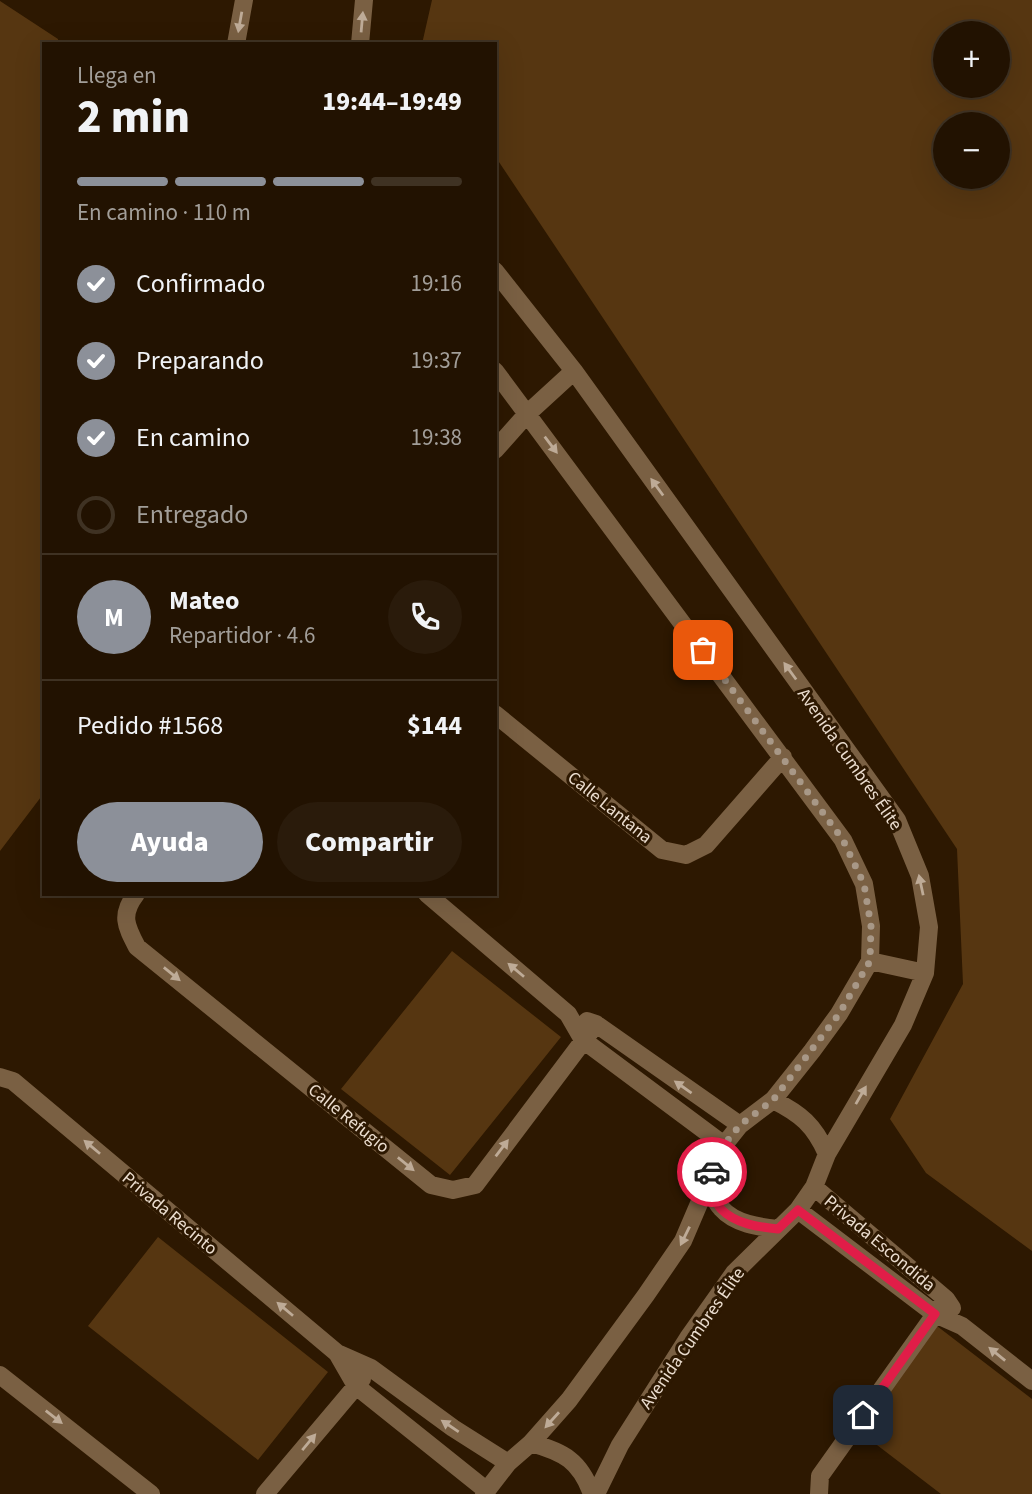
<!DOCTYPE html>
<html lang="es">
<head>
<meta charset="utf-8">
<style>
  :root { --surface:#221201; --page:#2a1b0b; --text:#f1f3f6; --muted:#a29e99; --line:#3f3223; --accent:#8c9099 }
  body { margin:0; font-family:"Source Sans 3",sans-serif; background:var(--page); color:var(--text); height:100vh; display:flex; flex-direction:column; font-size:26px; white-space:nowrap }
  * { box-sizing:border-box; margin:0 }
  p { font-size:23px; color:var(--muted) }
  .icon { flex:none; width:38px; height:38px; fill:none; stroke:currentColor; stroke-width:2; stroke-linecap:round; stroke-linejoin:round }
  .map { position:relative; flex:1; overflow:hidden }
  .drawer { position:absolute; left:42px; top:42px; width:455px; height:854px; display:flex; flex-direction:column; background:var(--surface); border-radius:0px; box-shadow:0 7px 28px #0002,0 0 0 2px var(--line) }
  .drawer>* { flex:none }
  .fabs { position:absolute; left:933px; top:21px; display:grid; gap:14px }
  .fabs a { display:grid; place-items:center; width:77px; height:77px; border-radius:50%; background:var(--surface); box-shadow:0 7px 28px #0002,0 0 0 2px var(--line); font-size:35px }
  .pin { position:absolute; display:grid; place-items:center; width:60px; height:60px; color:#fff; margin:-30px; border-radius:14px; box-shadow:0 4px 10px #0006 }
  .courier { position:absolute; display:grid; place-items:center; width:70px; height:70px; margin:-35px; border:5px solid #e11d48; border-radius:50%; background:#fff; color:#222; box-shadow:0 2px 9px #0007 }
  .head em { font-style:normal; font-weight:800 }
  .head div { display:flex; flex-direction:column-reverse }
  .head { display:flex; align-items:center; justify-content:space-between; height:119px; padding:0 35px }
  h1 { font-size:46px; font-weight:800; line-height:52px }
  .bar { display:grid; grid-template-columns:repeat(4,1fr); gap:10px 7px; align-content:center; height:84px; padding:0 35px }
  .bar i { height:9px; border-radius:5px; background:var(--line) }
  .bar .current { background:var(--accent) }
  .bar p { grid-column:span 4 }
  .line { display:flex; align-items:center; gap:18px; padding:0 35px; border-top:2px solid var(--line) }
  .line div { flex:1 }
  .round { display:grid; place-items:center; flex:none; width:74px; height:74px; border-radius:37px; background:var(--page) }
  ol { padding:0 35px; list-style:none }
  li { display:flex; align-items:center; gap:21px; height:77px }
  li p { margin-inline-start:auto }
  li .icon { padding:7px; border-radius:50%; background:var(--accent); color:#fff; stroke-width:4 }
  li:last-child { color:var(--muted) }
  li i { width:38px; height:38px; border:4px solid var(--line); border-radius:50% }
  .button { display:flex; gap:14px; margin-top:auto; padding:14px 35px }
  .button a { flex:1; height:80px; border-radius:42px; background:var(--accent); color:#fff; font-size:28px; font-weight:800; line-height:80px; text-align:center }
  .button a+a { background:var(--page); color:var(--text) }
  .map>svg:first-child { display:block }
  .green { fill:#563611; fill-rule:evenodd }
  .lines { fill:none; stroke-linecap:round; stroke-linejoin:round }
  .minor { stroke:#7a6043; stroke-width:18 }
  .oneway { fill:#beab97 }
  .done { stroke:#a89887; stroke-width:7; stroke-dasharray:0 12.6 }
  .route { stroke:#e11d48; stroke-width:9 }
  .labels { text-anchor:middle; stroke-width:6; stroke-linejoin:round; paint-order:stroke }
  .street-label { font-size:18px; fill:#ebddcf; stroke:#2d1801 }
</style>
</head>
<body>
<div class="map">
<svg width="1032" height="1494" viewBox="0 0 1032 1494">
  <rect width="100%" height="100%" fill="#2d1801"/>
  <path class="green" d="M432,0H1032V1251L926,1173L890,1119L963,984L957,849L495,156V44H422ZM998,33V86H945V33ZM998,124V177H945V124Z
    M0,1L58,39V44H44V793L0,851Z
    M452,951L561,1037L450,1175L341,1089Z
    M158,1237L328,1372L258,1460L88,1326Z
    M937,1326L1032,1399V1494H941L860,1432Z"/>
  <g class="lines">
    <path class="minor" d="M236,44L244,0
      M360,44L364,0
      M495,271L574,371L897,820L920,876L929,927L925,973L903,1025L827,1154L814,1187L798,1210L734,1273L688,1338L620,1445L596,1494
      M495,450L527,414L574,371
      M495,714L662,850L686,855L706,845L783,757
      M136,894C120,915 126,926 137,947L431,1185L453,1190L475,1185L596,1024
      M427,894L568,1014L583,1040L724,1145
      M870,961L925,973
      M587,1021L596,1024L740,1125
      M0,1077L13,1081L337,1353L371,1368L453,1428L508,1463
      M773,1100C801,1114 814,1125 827,1154
      M707,1183C711,1191 715,1202 721,1208C735,1224 759,1227 778,1229
      M814,1187L946,1299L952,1308
      M798,1210L935,1314L962,1326L1032,1381
      M337,1353L356,1386L486,1490
      M0,1375L151,1494
      M531,1443C564,1452 580,1461 592,1494
      M265,1494L362,1379
      M484,1494L508,1463L531,1443L569,1400L646,1295L683,1241L724,1145L740,1125L773,1100L812,1051L839,1014L870,961L871,926L864,884L843,840L495,371
      M819,1494L820,1476L946,1299"/>
  </g>
  <defs><path id="oneway-solid" d="M-6-.8H1V-3.2L6.5 0L1 3.2V.8H-6Z" transform="scale(1.75)"/></defs>
  <g class="oneway">
    <use href="#oneway-solid" transform="translate(240 22) rotate(100)"/>
    <use href="#oneway-solid" transform="translate(362 22) rotate(-85)"/>
    <use href="#oneway-solid" transform="translate(551 445) rotate(53)"/>
    <use href="#oneway-solid" transform="translate(657 487) rotate(-126)"/>
    <use href="#oneway-solid" transform="translate(790 671) rotate(-126)"/>
    <use href="#oneway-solid" transform="translate(921 885) rotate(-102)"/>
    <use href="#oneway-solid" transform="translate(516 970) rotate(-140)"/>
    <use href="#oneway-solid" transform="translate(172 974) rotate(39)"/>
    <use href="#oneway-solid" transform="translate(683 1087) rotate(-145)"/>
    <use href="#oneway-solid" transform="translate(861 1095) rotate(-60)"/>
    <use href="#oneway-solid" transform="translate(92 1147) rotate(-140)"/>
    <use href="#oneway-solid" transform="translate(502 1148) rotate(-53)"/>
    <use href="#oneway-solid" transform="translate(406 1164) rotate(39)"/>
    <use href="#oneway-solid" transform="translate(685 1236) rotate(116)"/>
    <use href="#oneway-solid" transform="translate(285 1309) rotate(-140)"/>
    <use href="#oneway-solid" transform="translate(997 1354) rotate(-141)"/>
    <use href="#oneway-solid" transform="translate(54 1417) rotate(38)"/>
    <use href="#oneway-solid" transform="translate(552 1420) rotate(132)"/>
    <use href="#oneway-solid" transform="translate(450 1426) rotate(-146)"/>
    <use href="#oneway-solid" transform="translate(309 1442) rotate(-50)"/>
  </g>
  <g class="lines">
    <path class="done" d="M703,650L843,840L864,884L871,926L870,961L839,1014L773,1100L740,1125L724,1145L712,1172"/>
    <path class="route" d="M712,1172L708,1183C711,1191 715,1202 721,1209C735,1224 759,1227 778,1229L798,1210L935,1314L863,1415"/>
  </g>
  <g class="labels">
    <g class="street-label">
      <text transform="translate(850 759) rotate(55)" y="6">Avenida Cumbres Élite</text>
      <text transform="translate(610 807) rotate(39)" y="6">Calle Lantana</text>
      <text transform="translate(349 1118) rotate(39)" y="6">Calle Refugio</text>
      <text transform="translate(170 1213) rotate(40)" y="6">Privada Recinto</text>
      <text transform="translate(880 1243) rotate(40)" y="6">Privada Escondida</text>
      <text transform="translate(692 1338) rotate(-55)" y="6">Avenida Cumbres Élite</text>
    </g>
  </g>
</svg>
<div class="fabs">
<a>+</a>
<a>−</a>
</div>
<div class="pin" style="left:703px;top:650px;background:#ea580c"><svg class="icon" aria-label="bag" viewBox="0 0 24 24"><path d="M5 8h14l-1 12H6zM9 8a3 3 0 0 1 6 0"/></svg></div>
<div class="pin" style="left:863px;top:1415px;background:#1f2937"><svg class="icon" aria-label="home" viewBox="0 0 24 24"><path d="M3 11l9-7 9 7M6 9v11h12V9"/></svg></div>
<div class="courier" style="left:712px;top:1172px"><svg class="icon" aria-label="car" viewBox="0 0 24 24"><path d="M5 17H2v-5l4-1 3-4h7l3 4 3 1v5h-3M9 17h6M6 11h13"/><circle cx="7" cy="17" r="2"/><circle cx="17" cy="17" r="2"/></svg></div>
<section class="drawer">
<div class="head"><div><h1>2 min</h1><p>Llega en</p></div><em>19:44–19:49</em></div>
<div class="bar"><i class="current"></i><i class="current"></i><i class="current"></i><i></i><p>En camino · 110 m</p></div>
<ol>
<li><svg class="icon" aria-label="check" viewBox="0 0 24 24"><path d="M5 12l5 5 9-10"/></svg>Confirmado<p>19:16</p></li>
<li><svg class="icon" aria-label="check" viewBox="0 0 24 24"><path d="M5 12l5 5 9-10"/></svg>Preparando<p>19:37</p></li>
<li><svg class="icon" aria-label="check" viewBox="0 0 24 24"><path d="M5 12l5 5 9-10"/></svg>En camino<p>19:38</p></li>
<li><i></i>Entregado</li>
</ol>
<div class="line" style="height:126px"><b class="round" style="background:var(--accent);color:#fff">M</b><div><b>Mateo</b><p>Repartidor · 4.6</p></div><a class="round"><svg class="icon" aria-label="phone" viewBox="0 0 24 24"><path d="M5 4h4l2 5-3 2q2 4 5 5l2-3 5 2v4C11 20 4 13 5 4z"/></svg></a></div>
<div class="line" style="height:91px"><div>Pedido #1568</div><b>$144</b></div>
<div class="button"><a>Ayuda</a><a>Compartir</a></div>
</section>
</div>
</body>
</html>
